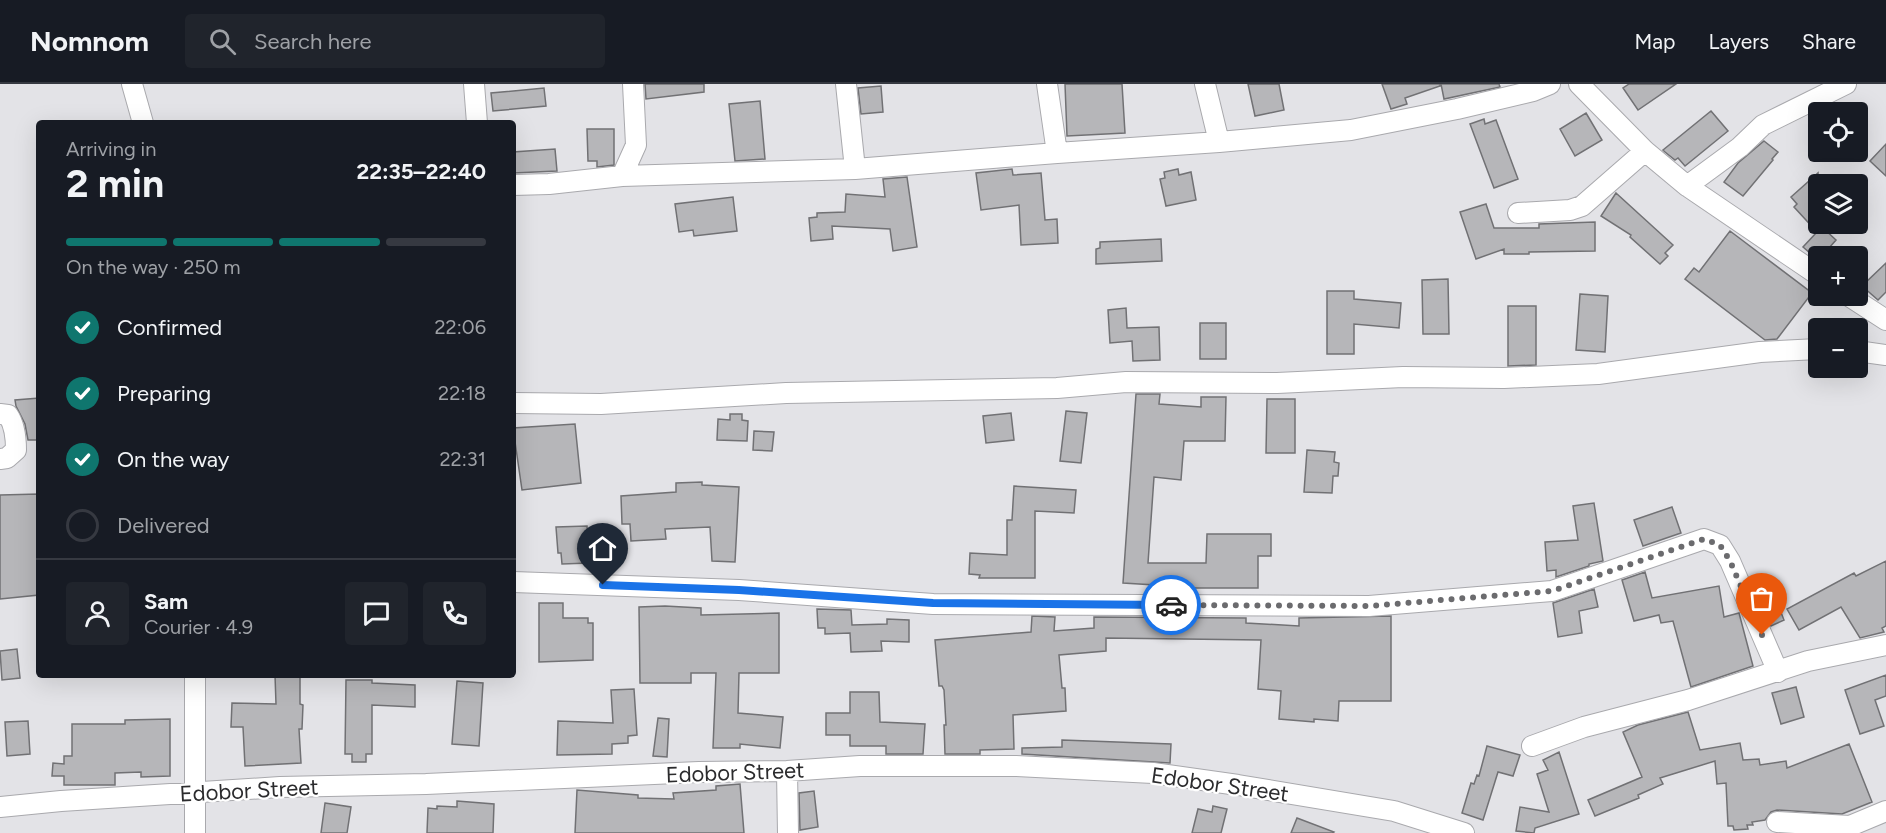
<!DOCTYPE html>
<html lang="en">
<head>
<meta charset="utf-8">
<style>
  :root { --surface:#171b24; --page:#20242c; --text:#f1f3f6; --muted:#9ea1a6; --line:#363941; --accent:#0f766e }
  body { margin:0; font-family:Figtree,sans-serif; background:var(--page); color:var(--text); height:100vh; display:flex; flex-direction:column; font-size:22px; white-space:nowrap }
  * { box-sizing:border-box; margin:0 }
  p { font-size:20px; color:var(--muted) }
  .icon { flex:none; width:33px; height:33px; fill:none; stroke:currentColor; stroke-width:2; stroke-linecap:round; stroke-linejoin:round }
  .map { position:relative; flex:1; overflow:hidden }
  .panel { position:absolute; left:36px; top:36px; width:480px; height:558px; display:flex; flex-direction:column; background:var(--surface); border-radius:6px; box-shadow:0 6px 24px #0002 }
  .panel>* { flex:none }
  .controls { position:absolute; left:1808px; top:18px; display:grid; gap:12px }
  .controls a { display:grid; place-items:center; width:60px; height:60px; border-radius:6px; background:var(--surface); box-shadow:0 6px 24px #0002; font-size:30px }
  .pin { position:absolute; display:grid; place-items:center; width:51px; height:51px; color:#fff; margin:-62px -26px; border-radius:50% 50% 50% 0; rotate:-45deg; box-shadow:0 0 6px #0007 }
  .pin .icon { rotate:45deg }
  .courier { position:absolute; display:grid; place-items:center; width:60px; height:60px; margin:-30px; border:4px solid #1a73e8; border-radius:50%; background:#fff; color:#222; box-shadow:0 2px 8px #0007 }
  .summary em { font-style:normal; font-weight:700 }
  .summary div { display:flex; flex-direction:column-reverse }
  .summary { display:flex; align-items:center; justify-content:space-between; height:102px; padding:0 30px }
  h1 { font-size:39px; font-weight:700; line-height:45px }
  .bar { display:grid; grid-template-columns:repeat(4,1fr); gap:9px 6px; align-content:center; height:72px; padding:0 30px }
  .bar i { height:8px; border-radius:4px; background:var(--line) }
  .bar .current { background:var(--accent) }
  .bar p { grid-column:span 4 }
  .line { display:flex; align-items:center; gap:15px; padding:0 30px; border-top:2px solid var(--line) }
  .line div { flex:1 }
  .round { display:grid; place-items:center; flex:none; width:63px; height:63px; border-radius:6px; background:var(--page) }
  ol { padding:0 30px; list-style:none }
  li { display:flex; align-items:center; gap:18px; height:66px }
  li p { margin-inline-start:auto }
  li .icon { padding:6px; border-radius:50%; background:var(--accent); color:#fff; stroke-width:4 }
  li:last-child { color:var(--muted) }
  li i { width:33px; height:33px; border:3px solid var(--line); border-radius:50% }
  header { display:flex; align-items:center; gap:36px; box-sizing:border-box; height:84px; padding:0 30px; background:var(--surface); border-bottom:2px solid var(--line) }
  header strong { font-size:28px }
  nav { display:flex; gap:33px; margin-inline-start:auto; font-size:21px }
  .search { width:420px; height:54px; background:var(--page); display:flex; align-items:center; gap:15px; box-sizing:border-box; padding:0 21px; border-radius:6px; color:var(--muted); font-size:22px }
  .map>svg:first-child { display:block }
  .building { fill:#b6b6b9; stroke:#717174; stroke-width:1.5 }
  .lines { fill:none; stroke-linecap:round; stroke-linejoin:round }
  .minor-casing { stroke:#a9a9ad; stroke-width:22 }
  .minor { stroke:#fff; stroke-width:20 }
  .done { stroke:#6b6b6e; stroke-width:6; stroke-dasharray:0 10.8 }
  .route { stroke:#1a73e8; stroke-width:8 }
  .labels { text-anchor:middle; stroke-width:4.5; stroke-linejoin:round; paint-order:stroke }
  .street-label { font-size:22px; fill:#2b2b2d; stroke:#fff }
</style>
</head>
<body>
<header>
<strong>Nomnom</strong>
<div class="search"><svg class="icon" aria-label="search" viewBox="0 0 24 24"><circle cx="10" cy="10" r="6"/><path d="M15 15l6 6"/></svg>Search here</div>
<nav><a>Map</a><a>Layers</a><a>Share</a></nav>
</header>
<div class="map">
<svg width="1886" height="749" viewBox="0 0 1886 749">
  <rect width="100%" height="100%" fill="#e3e3e7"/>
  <path class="building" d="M645,0H704V8L646,15Z
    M1065,0H1122L1125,49L1067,52Z
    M1248,0H1279L1284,26L1255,32Z
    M1382,0H1440V2L1405,14L1407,20L1391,25Z
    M1441,0H1499L1500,3L1444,15Z
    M1629,0H1676L1638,26L1623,4Z
    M881,2L883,28L861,30L858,4Z
    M544,4L546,22L493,27L491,9Z
    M760,17L765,75L735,77L729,20Z
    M1711,27L1728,47L1685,82L1678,74L1675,76L1665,68L1663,66Z
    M1586,29L1602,56L1575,72L1560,45Z
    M1484,35L1485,40L1496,36L1518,95L1494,104L1470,40Z
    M587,45H614V81L597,83V77H588Z
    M1764,57L1778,68L1772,75L1773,76L1743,112L1724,98L1738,79Z
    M1886,60V92L1870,77Z
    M555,65L557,87L513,89V68Z
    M1012,85L1013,91L1041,89L1045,136L1057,135L1058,159L1021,161L1019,121L981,126L976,89Z
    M1178,85L1179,91L1191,88L1196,116L1166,122L1160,95L1165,94L1164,88Z
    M1818,89V109L1813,116L1818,120V146L1821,142L1836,156L1822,172H1818V176L1803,163L1817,148L1794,123L1797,120L1791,113Z
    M907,93L917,163L893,167L890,145L832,142L833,155L811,157L809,134L817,133V129L845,128L846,110L885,113L883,95Z
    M1616,109L1673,161L1665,169L1668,172L1660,180L1630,153L1631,151L1601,132Z
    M733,113L737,147L694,152L693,146L679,148L675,120Z
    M1486,120L1494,144H1539V140L1595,138V167L1529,168V170H1504V165L1476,175L1460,128Z
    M1730,147L1812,209L1777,255L1765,256L1685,195L1694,184L1699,188Z
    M1161,155L1162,177L1096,180V165L1100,164V158Z
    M1886,179V208L1878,216L1862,202Z
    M1448,195L1449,250H1423L1422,196Z
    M1327,207H1354V215L1401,219L1399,244L1354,240V270H1327Z
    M1580,210L1608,212L1605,268L1576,266Z
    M1508,222H1536V281L1508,282Z
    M1126,224L1127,244L1159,243L1160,276L1133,277L1132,257L1110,259L1108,226Z
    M1200,239H1226V275H1200Z
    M1136,310H1160L1159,320L1201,323V313H1226L1225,357H1184L1181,396L1154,393L1148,479H1206L1207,450H1271V472H1258V504H1155V501L1123,499Z
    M39,314V356H28L25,340L16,322L15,316Z
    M1267,315H1295V369H1266Z
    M1066,327L1087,329L1081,379L1060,377Z
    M1011,329L1014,356L986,359L983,332Z
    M730,330H742V336L748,337L747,357L717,356L718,335L730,336Z
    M575,340L581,399L522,406L513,344Z
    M754,347L774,348L772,367L753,366Z
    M1307,366L1335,368L1334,378L1339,379L1338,392H1333L1332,409L1304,408Z
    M702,398V401L739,403L735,478L712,477L710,443L665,445L666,455L631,457L630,440H622L621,412L676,408V399Z
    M1014,402L1076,406L1074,429L1035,427V494H979L980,491L969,490L970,469L1007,471V436H1012Z
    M39,410V511L0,515V411Z
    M1594,419L1603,477L1589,480V482L1556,493V486L1547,487L1545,458L1578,456L1573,422Z
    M1672,423L1681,449L1643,462L1634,436Z
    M587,442L589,479L562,480L561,469H558L556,443Z
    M1886,477V542L1882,544L1884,548L1860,554L1841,523L1799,546L1787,525L1854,489L1856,492Z
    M1645,488L1652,514L1719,502L1724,533L1739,529L1753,582L1691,603L1673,537L1661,539L1659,531L1634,537L1622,496Z
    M1594,505L1598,523L1579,527L1582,549L1558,553L1553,519Z
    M1777,518L1784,536L1771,542L1763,524Z
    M539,519H563V534H588V539H593V576L539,578Z
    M665,522L701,524V531L779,529V589H739L738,629L783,633L780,664L740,660V664H713L716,589H691V599H640L639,523Z
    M817,525L851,526L852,541L887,540V535L909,536V558L881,557L882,567L851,568L850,549L825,550V544H818Z
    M1032,532L1055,533L1054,547L1094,544V533L1246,534V539L1299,542V534L1391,532V617H1339L1338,637L1314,635V638L1279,635L1281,607L1258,605L1261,556L1106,554V567L1059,571L1062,604H1065L1066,627L1013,631L1014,665L980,666V670H945L944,641H946L944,606L942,602H939L935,556L1031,548Z
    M17,565L20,594L2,596L0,567Z
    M275,591H300V620L303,621L302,645H299L301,679L245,682L243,643H231L232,619L276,620Z
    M1886,591V612L1875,616L1884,642L1860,650L1845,606Z
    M346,596H372V599L415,601V623L372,621V670H366V678H352V670H345Z
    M457,597L483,599L479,662L452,660Z
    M1796,603L1804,633L1781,640L1772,609Z
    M634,605L637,651L628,652V659L612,660V670L557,671L558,637L613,639L611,606Z
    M850,608H879L880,638L925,640L923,670H886V662H850V651H826V629H850Z
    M1688,628L1700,666L1740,659L1743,676L1759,675L1760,681L1786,677L1787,684L1849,660L1872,718L1842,730L1777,726L1771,728L1765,736L1752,738L1753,741H1747L1748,745L1734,746L1733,742H1728L1726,699L1717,700L1715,677L1660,694L1663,700L1638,711L1639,714L1595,732L1588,716L1642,693L1623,648L1638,641Z
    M658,634L669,635L667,673L653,672Z
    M170,635V692L141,693V688L115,689V701H64V692H52L53,679L64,680V672H72V640H125V636Z
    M28,637L30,670L7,672L5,638Z
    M1062,656L1171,660L1170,679L1022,670V664L1062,663Z
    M1487,662L1520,671L1513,692L1498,688L1483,736L1462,729L1471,699L1474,700L1477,691L1479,692Z
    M1559,668L1579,730L1535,744L1534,749L1516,747L1520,723L1549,728L1537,690L1548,686L1543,676Z
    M740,700L744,749H575L577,706L638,711V714L674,715L673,709L716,706V702Z
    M814,707L818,743L800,746L799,709Z
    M457,717L494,720L493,749H427L428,724L437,725V722L457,723Z
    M325,719L351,723L347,749H321Z
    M1213,722L1227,725L1221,749H1192L1198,725L1212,728Z
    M1297,734L1334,748L1333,749H1291Z"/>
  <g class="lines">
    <defs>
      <path id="minor" d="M132,0L143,39
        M474,0L477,39
        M846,0L855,85
        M1047,0L1057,69
        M1205,0L1219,58
        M1579,0L1645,67L1687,102L1818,191
        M622,92L636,61L633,0
        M513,101L549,100L622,92L855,85L1057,69L1219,58L1351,46L1457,25L1533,7L1550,0
        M1687,102L1740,63L1763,41L1846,0
        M1518,129L1570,126L1582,122L1645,67
        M1849,212L1886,236
        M1857,267L1886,271
        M513,319L601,320L786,309L1057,304L1126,298L1277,299L1403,293L1504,294L1598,290L1760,268L1818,265
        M0,330L8,331C15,341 16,354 16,366L7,374L0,375
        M513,498L739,506L933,520L1369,522L1552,507L1704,455L1720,461L1730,477L1778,588
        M1532,662L1584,643L1688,616L1808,577L1886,561
        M787,687L788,749
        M0,723L61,717L280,703L426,700L699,688L787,687L860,682H1016L1153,689L1238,701L1394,727L1464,749
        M1777,738L1850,742L1886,727
        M195,749V591"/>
    </defs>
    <use href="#minor" class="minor-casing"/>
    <use href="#minor" class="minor"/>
  </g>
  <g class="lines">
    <path class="done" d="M1171,521L1369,522L1552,507L1704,455L1720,461L1730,477L1762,551"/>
    <path class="route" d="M603,501L739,506L933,519L1171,521"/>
  </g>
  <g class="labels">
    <g class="street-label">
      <text transform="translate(735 688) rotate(-2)" y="8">Edobor Street</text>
      <text transform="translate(1220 700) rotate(8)" y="8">Edobor Street</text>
      <text transform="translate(249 706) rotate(-3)" y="8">Edobor Street</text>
    </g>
  </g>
</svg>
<div class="controls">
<a><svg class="icon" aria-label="locate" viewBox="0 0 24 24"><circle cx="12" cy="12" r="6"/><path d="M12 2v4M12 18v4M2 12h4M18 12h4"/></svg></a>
<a><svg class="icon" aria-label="layers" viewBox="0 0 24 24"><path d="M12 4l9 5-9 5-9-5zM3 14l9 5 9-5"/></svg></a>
<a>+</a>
<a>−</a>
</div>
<div class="pin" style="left:1762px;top:551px;background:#ea580c"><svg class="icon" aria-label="bag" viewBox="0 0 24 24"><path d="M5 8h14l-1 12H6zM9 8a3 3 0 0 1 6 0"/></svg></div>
<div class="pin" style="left:603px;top:501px;background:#1f2937"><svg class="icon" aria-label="home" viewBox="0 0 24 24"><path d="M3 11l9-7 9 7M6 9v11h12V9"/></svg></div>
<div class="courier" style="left:1171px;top:521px"><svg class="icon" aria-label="car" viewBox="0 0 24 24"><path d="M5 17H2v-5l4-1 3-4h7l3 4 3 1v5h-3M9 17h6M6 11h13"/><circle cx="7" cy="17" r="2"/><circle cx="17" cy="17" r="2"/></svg></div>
<section class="panel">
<div class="summary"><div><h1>2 min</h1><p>Arriving in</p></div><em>22:35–22:40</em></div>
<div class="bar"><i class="current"></i><i class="current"></i><i class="current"></i><i></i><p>On the way · 250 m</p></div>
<ol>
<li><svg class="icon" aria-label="check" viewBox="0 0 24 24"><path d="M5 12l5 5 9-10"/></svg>Confirmed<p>22:06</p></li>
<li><svg class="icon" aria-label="check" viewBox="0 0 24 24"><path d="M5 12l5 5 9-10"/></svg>Preparing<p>22:18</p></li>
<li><svg class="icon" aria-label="check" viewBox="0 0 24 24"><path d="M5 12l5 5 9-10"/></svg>On the way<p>22:31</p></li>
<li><i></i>Delivered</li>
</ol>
<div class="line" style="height:108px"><a class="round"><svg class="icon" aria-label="person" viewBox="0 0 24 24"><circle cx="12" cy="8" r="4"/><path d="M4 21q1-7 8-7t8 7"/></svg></a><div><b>Sam</b><p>Courier · 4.9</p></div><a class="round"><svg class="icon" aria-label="chat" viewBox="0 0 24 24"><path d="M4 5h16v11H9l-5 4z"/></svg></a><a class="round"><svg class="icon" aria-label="phone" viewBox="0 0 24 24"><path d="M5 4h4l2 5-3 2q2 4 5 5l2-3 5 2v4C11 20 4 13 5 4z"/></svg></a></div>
</section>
</div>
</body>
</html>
